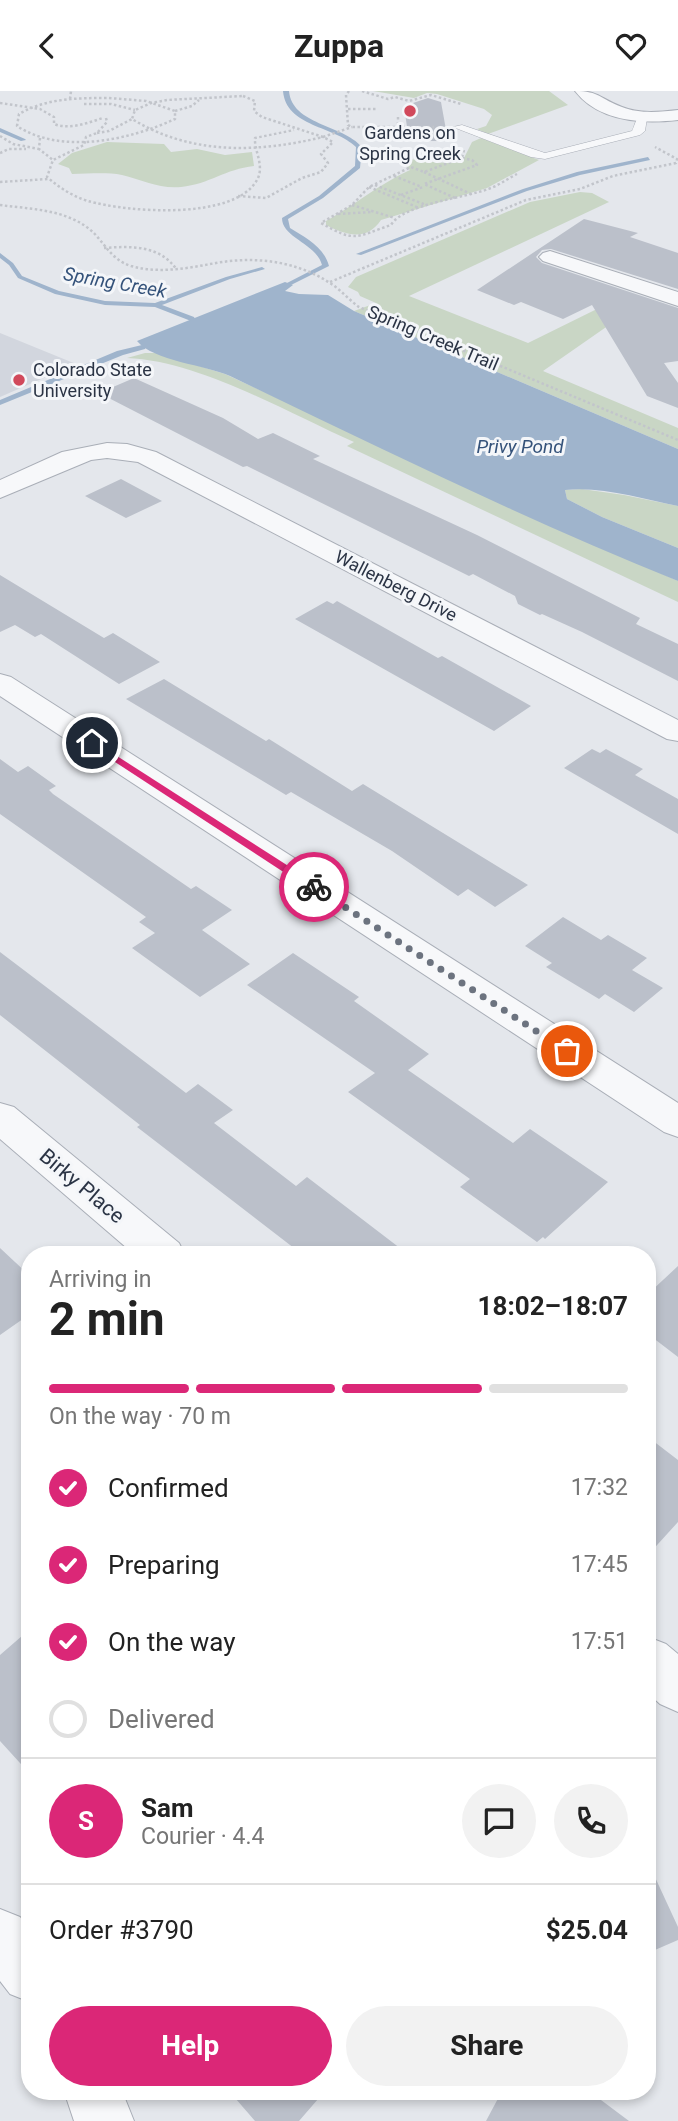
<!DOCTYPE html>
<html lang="en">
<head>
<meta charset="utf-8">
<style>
  :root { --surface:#fff; --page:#f2f2f2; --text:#222; --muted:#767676; --line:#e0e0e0; --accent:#db2777 }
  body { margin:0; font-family:Roboto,sans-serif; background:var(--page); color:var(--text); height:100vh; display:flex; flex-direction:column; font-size:26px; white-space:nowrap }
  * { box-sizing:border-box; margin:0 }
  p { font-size:23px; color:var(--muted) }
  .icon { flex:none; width:38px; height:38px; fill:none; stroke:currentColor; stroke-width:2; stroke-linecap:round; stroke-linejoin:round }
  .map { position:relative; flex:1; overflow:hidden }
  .sheet { position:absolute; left:21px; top:1155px; width:635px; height:854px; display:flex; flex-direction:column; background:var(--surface); border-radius:28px; box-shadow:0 4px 10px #0003 }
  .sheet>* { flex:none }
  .pin { position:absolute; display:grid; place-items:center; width:60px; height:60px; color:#fff; margin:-30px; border:4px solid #fff; border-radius:50%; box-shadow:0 2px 7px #0007 }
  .courier { position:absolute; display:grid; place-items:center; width:70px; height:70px; margin:-35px; border:5px solid #db2777; border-radius:50%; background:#fff; color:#222; box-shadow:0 2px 9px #0007 }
  .headline em { font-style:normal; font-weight:700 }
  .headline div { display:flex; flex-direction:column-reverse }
  .headline { display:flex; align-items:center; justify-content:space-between; height:119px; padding:0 28px }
  h1 { font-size:46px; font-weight:700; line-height:52px }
  .bar { display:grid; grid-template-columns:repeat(4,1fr); gap:10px 7px; align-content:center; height:84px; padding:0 28px }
  .bar i { height:9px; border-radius:5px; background:var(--line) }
  .bar .active { background:var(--accent) }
  .bar p { grid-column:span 4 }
  .line { display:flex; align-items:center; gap:18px; padding:0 28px; border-top:2px solid var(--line) }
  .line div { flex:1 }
  .round { display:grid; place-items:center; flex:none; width:74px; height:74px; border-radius:37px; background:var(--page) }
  ol { padding:0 28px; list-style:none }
  li { display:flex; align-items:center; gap:21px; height:77px }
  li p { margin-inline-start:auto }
  li .icon { padding:7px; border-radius:50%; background:var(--accent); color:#fff; stroke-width:4 }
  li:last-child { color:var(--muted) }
  li i { width:38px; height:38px; border:4px solid var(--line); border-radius:50% }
  .action { display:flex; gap:14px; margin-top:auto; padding:14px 28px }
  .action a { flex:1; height:80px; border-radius:42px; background:var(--accent); color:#fff; font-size:28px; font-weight:700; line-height:80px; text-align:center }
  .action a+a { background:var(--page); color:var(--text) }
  header { display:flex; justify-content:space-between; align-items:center; height:91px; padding:0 28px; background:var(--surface); font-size:32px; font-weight:700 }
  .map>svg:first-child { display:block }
  .built { fill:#d2d6de }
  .green { fill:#c9d6c5 }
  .water { fill:#9fb4cc }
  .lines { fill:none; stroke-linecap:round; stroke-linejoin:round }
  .stream { fill:#9fb4cc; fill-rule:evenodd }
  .building { fill:#bbc0ca }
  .service-casing { stroke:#a9aeb7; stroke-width:1 }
  .minor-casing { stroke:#a9aeb7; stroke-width:2 }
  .path { stroke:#c2c5cb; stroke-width:2.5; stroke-dasharray:2.5 2.5; stroke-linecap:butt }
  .service { fill:#f7f8fa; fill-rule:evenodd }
  .minor { fill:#f7f8fa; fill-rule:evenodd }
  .route { fill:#db2777 }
  .done { stroke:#6c737f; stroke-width:7; stroke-dasharray:0 12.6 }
  .poi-dot { fill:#d1495b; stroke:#f4f6f9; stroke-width:2.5 }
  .labels { text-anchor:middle; stroke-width:6; stroke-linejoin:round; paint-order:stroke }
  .far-poi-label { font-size:18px; fill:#2b3445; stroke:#f4f6f9 }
  .far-street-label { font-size:18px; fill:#2b3445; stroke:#f4f6f9 }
  .far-water-label { font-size:19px; font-style:italic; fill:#34527a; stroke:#f4f6f9 }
  .street-label { font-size:21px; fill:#2b3445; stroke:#f4f6f9 }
</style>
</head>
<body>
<header><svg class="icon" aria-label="back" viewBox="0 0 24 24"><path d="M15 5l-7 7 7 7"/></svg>Zuppa<svg class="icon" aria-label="heart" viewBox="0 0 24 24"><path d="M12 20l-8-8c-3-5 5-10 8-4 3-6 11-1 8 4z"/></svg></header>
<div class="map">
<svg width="678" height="2030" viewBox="0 0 678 2030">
  <rect width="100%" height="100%" fill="#e4e7ec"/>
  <path class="built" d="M0,242L76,273L0,306Z"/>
  <path class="green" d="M373,0H549L568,14L488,43L477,38L486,35L492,24L484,18L437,3L427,2L414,7Z
    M481,47L539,69L487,97L381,129C366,151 346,144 326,134V130C355,114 379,93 410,79L396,67C419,67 441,76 463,69L472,51Z
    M107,51L164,53L171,61L197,58L225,64L252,61L254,75C225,78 210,93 181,96C159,98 142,89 122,84C106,81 88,83 72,83L69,77L58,73L72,62Z
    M580,101L592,102L609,111L409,205L528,252L603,215L645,209L543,280L678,337V358L354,220L376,212L360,205L358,201L348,196L356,186L530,111Z
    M145,262H157L225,283L678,490V511L347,355L354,351C286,321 200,270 127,267Z
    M582,398L624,404L678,415V457L602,426L567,408L565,399Z"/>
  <path class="water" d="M285,191L293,194L285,200L299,203L328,204L354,220L678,358V415C642,408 602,395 565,399L567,408L602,426L678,457V490C526,429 378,356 230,285C206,274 153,270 137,250Z"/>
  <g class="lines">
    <path class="stream" d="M283,0H289C292,34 342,33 362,56L360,77L323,107L288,128L290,137C306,147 324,156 329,175L289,195L287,194V192L322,174C316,152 282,147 282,127L319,105L355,75L356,56C335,35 286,36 283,0Z
      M0,37L25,48L26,49L21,50L0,41Z
      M648,66L650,69L580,84L527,100L361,164L356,163L523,98L577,81Z
      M0,162L13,172L22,185L59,200L105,210L155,212L226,186L262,176L265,178L230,188L162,214L194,226L195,228L191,230L155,216L105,214L55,203L18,187L9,174L0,167Z
      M142,254L146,256L145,258L123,264L0,314V309L117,260Z"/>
  </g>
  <path class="building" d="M428,7L441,11L448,50H409L404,15Z
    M584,128L638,142L630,146L678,162V198L551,158L542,159L536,166L542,172L678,217V270L664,272L678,292V317L647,305L592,214L563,228L521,211L514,214L477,199Z
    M134,287L223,327L258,348L273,342L320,365L313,368L477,444L640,527L636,533L678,553V590L582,541L542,523L540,524L518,513L515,505L473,483L469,485L247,375L243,376L99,302Z
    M121,388L162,410L126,427L85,405Z
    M0,484L104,547L113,542L160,571L119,593L41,543L35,546L15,534L0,541Z
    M327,510L333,513L337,510L438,567L442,565L531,615L494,640L295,528Z
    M164,588L266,650L269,648L352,700L363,693L528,794L495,816L468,798L458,805L392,760L291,701L286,704L126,608Z
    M592,658L600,662L606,658L643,678L635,684L678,708V743L564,677Z
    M0,668L18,681L28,675L56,695L49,699L53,703L191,798L196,795L232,819L202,839L250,873L200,906L132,857L155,842L139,831L146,826L0,723Z
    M563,826L601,849L608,844L647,867L632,879L663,897L634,921L605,903L599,908L546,876L552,872L525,855Z
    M0,861L186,1002L198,993L233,1019L214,1032L296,1095L307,1086L409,1164H303L137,1036L140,1034L0,924Z
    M293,862L359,906L354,910L429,963L408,979L513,1052L530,1038L608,1091L545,1148L543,1146L537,1151L460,1096L470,1088L348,1001L375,982L247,894Z
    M0,1157L30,1185V1223L0,1244Z
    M678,1175V1266L648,1243V1203Z
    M648,1346L678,1369V1431L648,1464Z
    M30,1538V1683L0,1650V1564Z
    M648,1771L678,1836V1849L648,1862Z
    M229,2000H325L299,2030H255Z
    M502,2000H589L629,2030H486Z"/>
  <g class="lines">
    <defs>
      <path id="service" d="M638,25L647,27L645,40L640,44L545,68L531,66L453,36L462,34L545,62L632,40Z"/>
      <path id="minor" d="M575,0C600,0 600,8 622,16C639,23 660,21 678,19V29C643,33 599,31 575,0Z
        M550,160L678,201V215L543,170L539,166L543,162Z
        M107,352L127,353L156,361L678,629V650L667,648L138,371L107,367L91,369L0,407V389L62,361Z
        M0,583L11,586L678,1012V1046L664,1041L0,605Z
        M0,1012L14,1016L179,1152L185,1164H135L0,1048Z
        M648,1546L666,1553L678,1563V1621L660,1613L648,1602Z
        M0,1818L20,1826L30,1839V1911L10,1903L0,1890Z
        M64,2000H122L134,2030H74Z"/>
    </defs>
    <use href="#service" class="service-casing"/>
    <use href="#minor" class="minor-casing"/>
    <path class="path" d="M349,0L346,4L348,34L352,36H434
      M362,0L388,8L395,6L409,10L431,4L461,13
      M243,5L255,10L254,20L262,26L323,46C257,62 191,64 132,28L135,19L151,12L167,9Z
      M109,7L146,10L175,20V28C130,49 61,64 17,35L19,23C47,7 77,7 109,7Z
      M70,8L71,0
      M0,12L40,18L54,26V33C70,39 87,32 103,27
      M84,13H111L135,19
      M348,18H377
      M175,20L192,15L199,9
      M398,26V46H408
      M106,27L107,31L97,42L86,46L84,54L53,69L47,86C60,97 72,105 88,110C126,121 234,130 257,89C265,75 254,60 255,47L294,39
      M97,42L109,40L132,28
      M0,45L13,53L39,58
      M323,46L352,36
      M40,47L39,58L53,69
      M464,59L462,67L424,81L411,76L369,96L352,114L321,132C356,152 355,146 391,134C403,113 465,107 488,98C498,95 507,88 517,83
      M0,62L9,58H26
      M424,81L473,104
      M394,85L422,96
      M0,91L48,88
      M375,94L426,114
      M369,96L419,117
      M401,104L423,96
      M238,105L266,107L302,87L321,81L328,72L321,63L333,51L323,46
      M455,107L424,93L477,74L472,69L462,67
      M0,114C29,118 63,118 88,137C104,149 109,168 131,175C160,183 188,177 216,172C256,165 296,170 330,192C341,199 349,209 359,216L678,349
      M352,114L395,127
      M338,123L372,121
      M104,157C131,155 160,154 177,179
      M330,191L526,109L580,98L613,85L676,72L677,68L655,56"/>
    <use href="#service" class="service"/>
    <use href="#minor" class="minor"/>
  </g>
  <path class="route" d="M92,649L318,794V799H311L89,654V650Z"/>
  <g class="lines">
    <path class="done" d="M314,796L567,960"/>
  </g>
  <g class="poi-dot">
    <circle cx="410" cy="20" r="7"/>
    <circle cx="19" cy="289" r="7"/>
  </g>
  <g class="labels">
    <g class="far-poi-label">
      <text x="410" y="48">Gardens on<tspan x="410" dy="21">Spring Creek</tspan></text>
      <text x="33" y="285" text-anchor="start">Colorado State<tspan x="33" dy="21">University</tspan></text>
    </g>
    <g class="far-street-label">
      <text transform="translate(433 247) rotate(23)" y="6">Spring Creek Trail</text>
      <text transform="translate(396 495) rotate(27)" y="6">Wallenberg Drive</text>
    </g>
    <g class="far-water-label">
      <text transform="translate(115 191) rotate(10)" y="7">Spring Creek</text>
      <text x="520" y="362">Privy Pond</text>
    </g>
    <g class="street-label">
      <text transform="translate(82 1095) rotate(40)" y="7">Birky Place</text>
    </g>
  </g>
</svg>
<div class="pin" style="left:567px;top:960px;background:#ea580c"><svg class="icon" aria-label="bag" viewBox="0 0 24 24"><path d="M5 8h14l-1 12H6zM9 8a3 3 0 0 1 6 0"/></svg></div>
<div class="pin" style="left:92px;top:652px;background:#1f2937"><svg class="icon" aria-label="home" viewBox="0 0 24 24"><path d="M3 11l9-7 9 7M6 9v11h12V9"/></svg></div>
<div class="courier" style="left:314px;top:796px"><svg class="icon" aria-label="bike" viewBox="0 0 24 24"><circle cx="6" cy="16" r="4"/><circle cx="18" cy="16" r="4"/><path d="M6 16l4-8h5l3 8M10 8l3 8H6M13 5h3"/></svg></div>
<section class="sheet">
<div class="headline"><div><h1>2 min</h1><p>Arriving in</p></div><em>18:02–18:07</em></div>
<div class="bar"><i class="active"></i><i class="active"></i><i class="active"></i><i></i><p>On the way · 70 m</p></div>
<ol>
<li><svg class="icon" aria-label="check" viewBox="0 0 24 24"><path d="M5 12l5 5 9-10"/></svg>Confirmed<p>17:32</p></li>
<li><svg class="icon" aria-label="check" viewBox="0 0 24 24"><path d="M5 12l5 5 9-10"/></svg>Preparing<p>17:45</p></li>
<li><svg class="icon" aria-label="check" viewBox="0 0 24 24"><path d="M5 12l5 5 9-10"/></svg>On the way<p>17:51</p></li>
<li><i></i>Delivered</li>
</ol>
<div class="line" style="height:126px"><b class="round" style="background:var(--accent);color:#fff">S</b><div><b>Sam</b><p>Courier · 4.4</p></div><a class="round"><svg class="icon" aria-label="chat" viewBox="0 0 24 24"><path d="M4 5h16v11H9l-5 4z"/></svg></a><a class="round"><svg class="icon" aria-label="phone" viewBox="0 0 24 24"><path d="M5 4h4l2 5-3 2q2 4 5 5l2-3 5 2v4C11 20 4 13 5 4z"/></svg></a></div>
<div class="line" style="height:91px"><div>Order #3790</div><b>$25.04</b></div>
<div class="action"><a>Help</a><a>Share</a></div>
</section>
</div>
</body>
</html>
